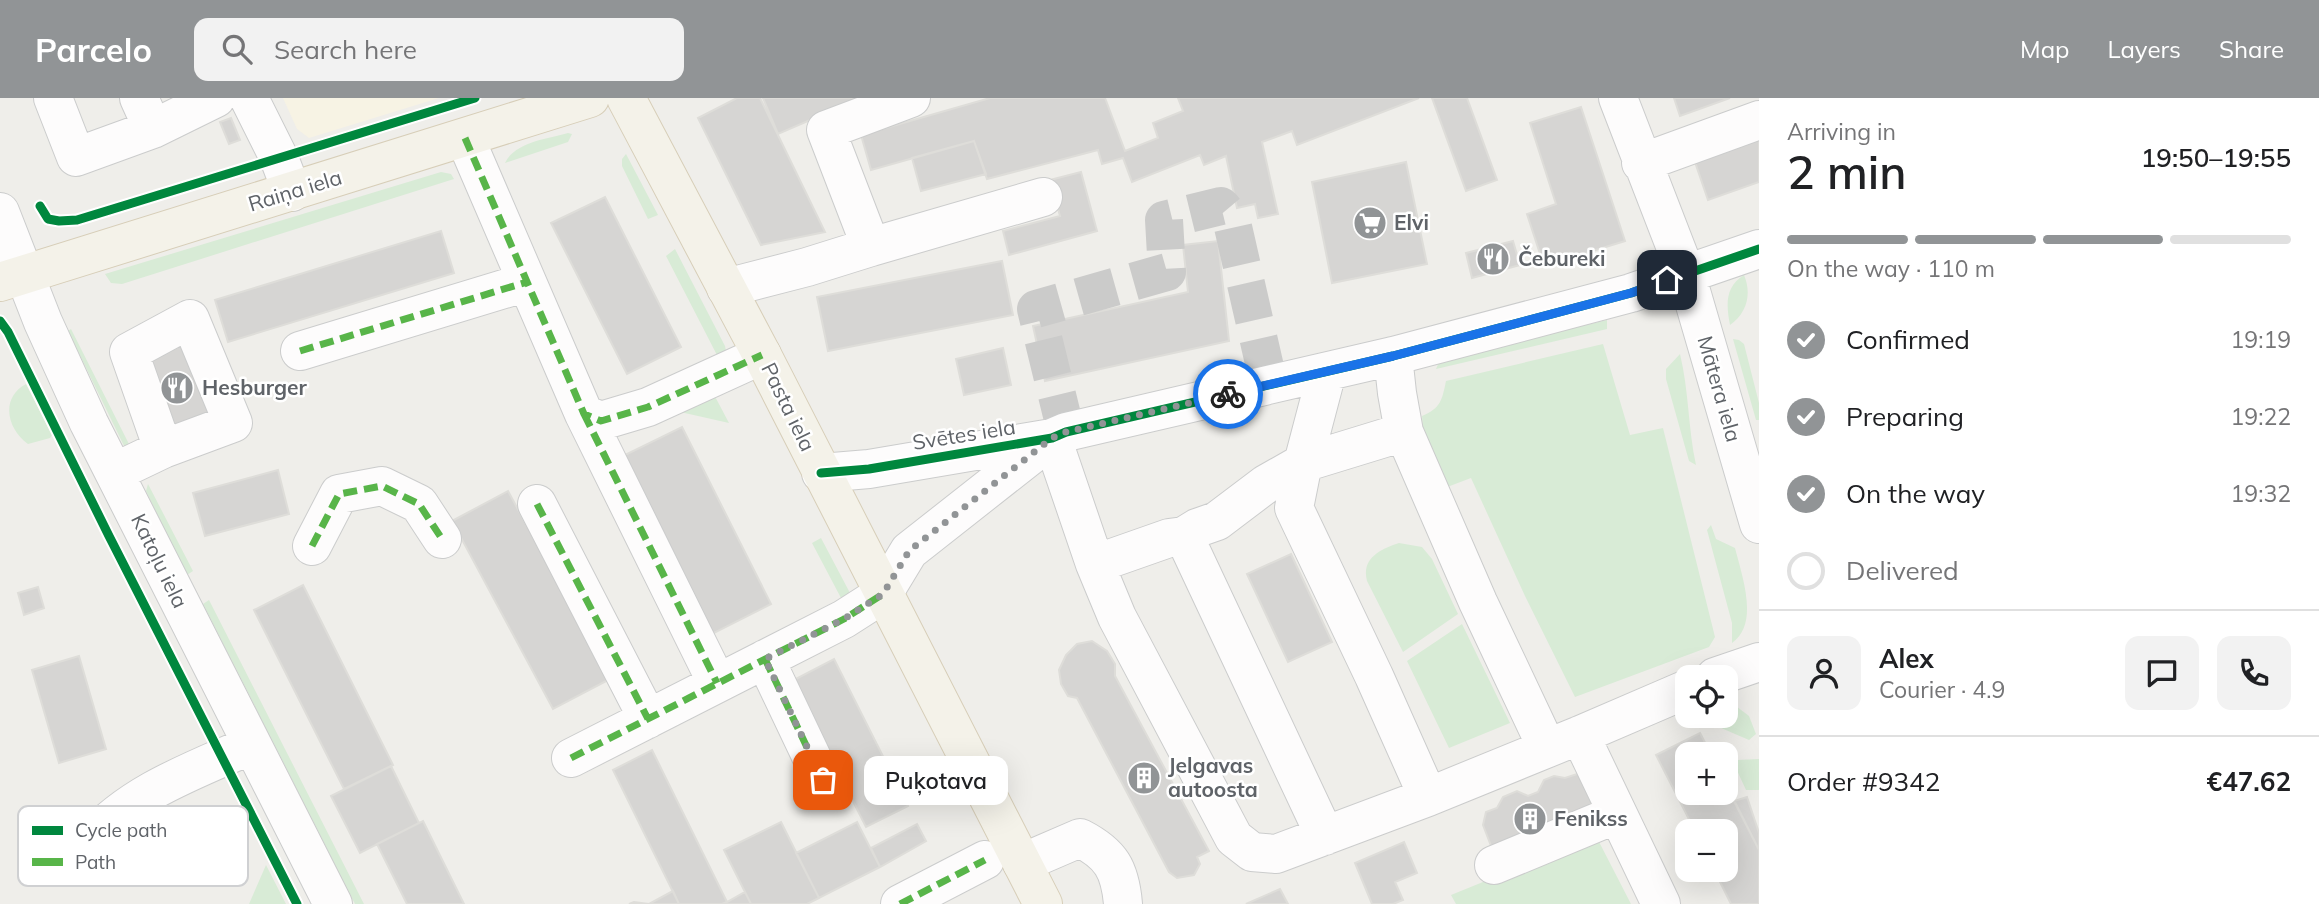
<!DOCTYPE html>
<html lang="en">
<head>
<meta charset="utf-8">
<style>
  :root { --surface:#fff; --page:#f2f2f2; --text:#202124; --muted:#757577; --line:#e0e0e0; --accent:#919496 }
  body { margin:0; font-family:Mulish,sans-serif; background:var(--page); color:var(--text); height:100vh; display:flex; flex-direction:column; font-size:26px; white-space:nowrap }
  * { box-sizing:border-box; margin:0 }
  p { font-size:23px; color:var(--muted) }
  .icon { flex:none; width:38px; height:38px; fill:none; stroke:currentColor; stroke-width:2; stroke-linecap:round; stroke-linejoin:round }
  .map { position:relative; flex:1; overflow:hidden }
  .side { display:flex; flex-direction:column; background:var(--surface); width:560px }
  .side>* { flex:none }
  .controls { position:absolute; left:1675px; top:567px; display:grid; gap:14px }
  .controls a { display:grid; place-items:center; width:63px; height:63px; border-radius:14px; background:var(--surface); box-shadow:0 7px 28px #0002; font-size:35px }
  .pin { position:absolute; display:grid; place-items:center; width:60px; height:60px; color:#fff; margin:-30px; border-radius:14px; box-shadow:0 4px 10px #0006 }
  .courier { position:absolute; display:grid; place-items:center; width:70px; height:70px; margin:-35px; border:5px solid #1a73e8; border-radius:50%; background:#fff; color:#222; box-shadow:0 2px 9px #0007 }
  .bubble { position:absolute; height:49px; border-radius:14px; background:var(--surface); box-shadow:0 7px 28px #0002; font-size:23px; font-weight:600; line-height:49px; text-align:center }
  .head em { font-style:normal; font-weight:600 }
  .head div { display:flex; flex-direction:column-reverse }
  .head { display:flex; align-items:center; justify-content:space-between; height:119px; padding:0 28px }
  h1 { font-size:46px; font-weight:600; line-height:52px }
  .bar { display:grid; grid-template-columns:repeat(4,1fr); gap:10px 7px; align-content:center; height:84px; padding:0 28px }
  .bar i { height:9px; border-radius:5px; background:var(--line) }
  .bar .current { background:var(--accent) }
  .bar p { grid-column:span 4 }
  .line { display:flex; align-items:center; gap:18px; padding:0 28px; border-top:2px solid var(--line) }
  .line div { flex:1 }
  .round { display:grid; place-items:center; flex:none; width:74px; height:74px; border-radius:14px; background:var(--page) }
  ol { padding:0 28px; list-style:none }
  li { display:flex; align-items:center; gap:21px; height:77px }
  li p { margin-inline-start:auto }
  li .icon { padding:7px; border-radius:50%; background:var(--accent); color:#fff; stroke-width:4 }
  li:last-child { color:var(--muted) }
  li i { width:38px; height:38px; border:4px solid var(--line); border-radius:50% }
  header { display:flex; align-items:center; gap:42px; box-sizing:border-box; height:98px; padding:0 35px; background:var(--accent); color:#fff }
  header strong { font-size:33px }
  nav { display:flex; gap:38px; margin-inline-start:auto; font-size:24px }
  .search { width:490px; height:63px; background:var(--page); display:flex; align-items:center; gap:18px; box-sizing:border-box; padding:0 24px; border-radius:14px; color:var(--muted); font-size:26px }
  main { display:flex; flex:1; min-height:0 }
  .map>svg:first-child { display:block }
  .commercial { fill:#f7f3e4 }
  .green { fill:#d8ebd6 }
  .building { fill:#d6d5d3; stroke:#deddd9; stroke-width:2 }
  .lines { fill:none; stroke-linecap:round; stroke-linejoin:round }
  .minor-tunnel { stroke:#cbcbca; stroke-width:38; stroke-dasharray:38 19; stroke-linecap:butt }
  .minor-casing { stroke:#cbcccc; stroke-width:40 }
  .major-casing { stroke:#d7ceb8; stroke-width:40 }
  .minor { stroke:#fdfcfc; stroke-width:38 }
  .major { stroke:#f4f2e9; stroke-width:38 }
  .quiet { stroke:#58b549; stroke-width:7; stroke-dasharray:14 7; stroke-linecap:butt }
  .cycleway-casing { stroke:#fff; stroke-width:13 }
  .cycleway { stroke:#00873e; stroke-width:9 }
  .done { stroke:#919496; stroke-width:7; stroke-dasharray:0 12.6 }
  .route { stroke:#1a73e8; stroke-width:9 }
  .labels { text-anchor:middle; stroke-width:5; stroke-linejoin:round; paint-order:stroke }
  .street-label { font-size:21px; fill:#5f6368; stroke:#fff }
  .poi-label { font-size:21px; font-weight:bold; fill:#5f6368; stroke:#fff; text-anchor:start }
  .key { fill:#fff; stroke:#cfd0d2; stroke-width:2 }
  .key-label { font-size:19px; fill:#5f6368 }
</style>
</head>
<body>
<header>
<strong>Parcelo</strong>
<div class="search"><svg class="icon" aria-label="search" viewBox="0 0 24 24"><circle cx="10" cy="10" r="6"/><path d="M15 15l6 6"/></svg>Search here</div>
<nav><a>Map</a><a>Layers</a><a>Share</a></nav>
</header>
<main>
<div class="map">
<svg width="1759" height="806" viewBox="0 0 1759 806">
  <rect width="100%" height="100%" fill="#efeeea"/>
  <path class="commercial" d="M283,0H439L309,40L297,31Z"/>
  <path class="green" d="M568,35L572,36L568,44L505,65C515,44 547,41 568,35Z
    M626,56L658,117L648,121L622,68V61Z
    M441,74L451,76L454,81L122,186L111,185L105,176Z
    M675,151L725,248L726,253L719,261L666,158Z
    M1744,177C1752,196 1747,215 1730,227C1726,206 1725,189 1744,177Z
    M1607,222V231L1436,271L1439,264L1446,261Z
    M71,231L133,354H127L68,233Z
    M1733,241L1739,242L1744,246L1759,305V322H1756Z
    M1603,246L1630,337L1663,330L1715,539L1709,549L1575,599L1525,498L1471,380L1442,391L1424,347L1422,318C1441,310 1442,302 1446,283Z
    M1680,256C1689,293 1688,330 1696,367L1689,363L1666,281V271Z
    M26,286L52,337L50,340L28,346C7,331 0,300 26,286Z
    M710,289L729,325L667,311Z
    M148,386L193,473L187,477L146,393Z
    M1711,427L1716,441L1735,450C1743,481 1759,526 1732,545V525L1707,432Z
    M821,440L850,495L841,500L812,445Z
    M1399,445L1422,449L1432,461L1458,516L1403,554L1367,483C1361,460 1381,451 1399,445Z
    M209,502L364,806H355L203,506Z
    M1462,526L1510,625L1449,650L1407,563Z
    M1732,605L1749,618L1756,636L1749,642L1712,626L1711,618H1726V607Z
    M1759,661V692H1746L1734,666L1737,662Z
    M1596,738L1631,806H1456L1451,797Z
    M266,767L286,806H249Z"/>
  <path class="building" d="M737,0H760L825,134L761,147L698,20Z
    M763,0H861L778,36Z
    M990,0H1105L1125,53L1158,40L1153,25L1183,13L1178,0H1419L1297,47L1292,33L1262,44L1278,116L1258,120L1255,106L1237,110L1226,58L1204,67L1200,57L1132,84L1123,60L1102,66L1098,52L987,81L974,43L871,72L861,37Z
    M1432,0H1467L1497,82L1466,93Z
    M1674,0H1730L1680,18Z
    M1581,9L1625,143L1544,168L1527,116L1556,106L1530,25Z
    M231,20L240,42L229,46L220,24Z
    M1759,41V84L1708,102L1695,64Z
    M974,43L986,76L921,93L912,60Z
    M1406,64L1427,166L1332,185L1312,84Z
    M1081,74L1097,133L1009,157L1003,133L1060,118L1050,82Z
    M605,99L681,249L627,276L551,125Z
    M441,133L454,175L228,244L215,202Z
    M1218,143L1229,243L1045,283L1033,228L1188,194L1183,147Z
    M1513,143L1520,167L1472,180L1466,155Z
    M1002,163L1013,217L828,253L817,199Z
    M186,246L212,317L167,333L141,263Z
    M1003,250L1011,287L964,297L956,261Z
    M682,329L771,506L712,536L623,358Z
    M278,372L289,416L205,438L193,395Z
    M508,393L610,581L553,611L452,423Z
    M1291,456L1332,544L1288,564L1247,476Z
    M303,487L393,667L344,691L254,512Z
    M38,489L44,510L24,517L18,495Z
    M1092,543L1107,553L1115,566V578L1209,753L1197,759L1200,766L1194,777L1177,780L1169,774L1077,600L1068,598L1061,586L1059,572L1066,557L1077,546Z
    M79,558L106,651L59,665L32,572Z
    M834,561L908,708L866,729L792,583Z
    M1700,635L1711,656H1687V695H1726V686L1759,752V806H1731L1714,772H1726V733H1695L1656,657Z
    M652,652L727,804L722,806H679L613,672Z
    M391,668L419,725L360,755L331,698Z
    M1577,676L1593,682L1604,709L1493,753L1483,727L1486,714L1497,710L1503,699L1517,693L1528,698L1538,694L1544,682L1554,678L1565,680Z
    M1747,699L1759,735V752L1734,703Z
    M423,723L464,806H407L377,746Z
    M781,724L819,800L807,806H751L724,752Z
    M857,724L880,769L819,800L796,755Z
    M917,726L926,743L880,769L871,750Z
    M1404,744L1417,775L1395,784L1403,802L1393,806H1372L1355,765Z
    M1280,791L1288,806H1246Z
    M673,793L679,806H629L634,804L649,806Z
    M745,794L751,806H722L727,804Z"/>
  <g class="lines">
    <path class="minor-tunnel" d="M1066,334L1036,211L1167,174L1164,122L1221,108L1231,120L1269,287"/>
    <defs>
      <path id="minor" d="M53,0L76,59L153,31L216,0
        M139,0L153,31
        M249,0L279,60L292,94
        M1618,0L1686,176L1759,426
        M465,40L584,316L601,323L648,309L762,257
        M1641,65L1759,22
        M0,114L43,224L89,325L333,806
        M871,149L1043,99
        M726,190L807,169L871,149L826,32L911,0
        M300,253L527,184
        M1393,258L1397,295L1404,334L1478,504L1547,650
        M1327,274L1303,365L1294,410L1374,578L1428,699
        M584,316L717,585
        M1052,340L1095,466L1117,519L1234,740L1252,754L1276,756L1428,699L1580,637L1687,591
        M115,374L163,351L233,325L190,221L129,254L163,351
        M821,375L869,371L1052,340L1066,334L1393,258L1631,195L1759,151
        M537,406L648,621
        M1184,438L1325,738
        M312,448L339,396L382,388L419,406L442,441
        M1095,466L1169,440L1184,438L1197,430L1217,423L1266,386L1303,365L1404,334
        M765,561L823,683
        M1715,579L1759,564
        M1580,637L1661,806
        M571,660L844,521L883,496L909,453L1050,342
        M91,741C132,694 195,672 251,647
        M1022,765L1080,740C1111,756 1120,771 1123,806
        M1494,767L1617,716
        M900,806L985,762"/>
      <path id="major" d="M626,0L762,257L1043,806
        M0,184L590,0"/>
    </defs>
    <use href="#minor" class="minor-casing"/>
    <use href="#major" class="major-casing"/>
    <use href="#minor" class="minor"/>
    <use href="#major" class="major"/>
    <path class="quiet" d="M465,40L584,316L601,323L648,309L762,257
      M300,253L527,184
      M584,316L717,585
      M537,406L648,621
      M312,448L339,396L382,388L419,406L442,441
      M765,561L823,683
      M571,660L844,521L883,496
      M900,806L985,762"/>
    <defs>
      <path id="cycleway" d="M40,108L48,121L59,123L77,122L475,0
        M0,223L8,234L109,438L297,806
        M821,375L869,371L1052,340L1066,334L1393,258L1631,195L1759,151"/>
    </defs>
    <use href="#cycleway" class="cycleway-casing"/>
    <use href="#cycleway" class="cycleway"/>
  </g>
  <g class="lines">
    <path class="done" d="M823,682L765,561L844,521L883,496L909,453L1052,340L1066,334L1228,296"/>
    <path class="route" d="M1228,296L1393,258L1631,195L1667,182"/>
  </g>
  <defs>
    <symbol id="supermarket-disc" viewBox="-11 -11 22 22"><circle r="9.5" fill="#919496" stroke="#fff"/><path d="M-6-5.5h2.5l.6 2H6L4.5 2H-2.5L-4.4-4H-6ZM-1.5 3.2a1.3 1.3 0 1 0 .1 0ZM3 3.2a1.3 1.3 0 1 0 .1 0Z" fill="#fff"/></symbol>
    <symbol id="restaurant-disc" viewBox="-11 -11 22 22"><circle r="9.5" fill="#919496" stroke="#fff"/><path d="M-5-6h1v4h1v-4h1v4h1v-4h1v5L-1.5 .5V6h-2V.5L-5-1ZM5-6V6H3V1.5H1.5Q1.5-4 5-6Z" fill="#fff"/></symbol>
    <symbol id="building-disc" viewBox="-11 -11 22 22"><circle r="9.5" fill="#919496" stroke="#fff"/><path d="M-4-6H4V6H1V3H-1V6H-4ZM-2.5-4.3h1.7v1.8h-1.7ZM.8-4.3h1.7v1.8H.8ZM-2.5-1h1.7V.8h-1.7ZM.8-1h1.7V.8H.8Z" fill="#fff"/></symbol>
  </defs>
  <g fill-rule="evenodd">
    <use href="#supermarket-disc" x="1351" y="106" width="38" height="38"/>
    <use href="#restaurant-disc" x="1474" y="142" width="38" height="38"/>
    <use href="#restaurant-disc" x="158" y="271" width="38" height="38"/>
    <use href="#building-disc" x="1125" y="661" width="38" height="38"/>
    <use href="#building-disc" x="1511" y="702" width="38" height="38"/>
  </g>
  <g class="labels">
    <g class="street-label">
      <text transform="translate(295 93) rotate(-17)" y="7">Raiņa iela</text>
      <text transform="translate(1719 291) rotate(74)" y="7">Mātera iela</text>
      <text transform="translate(788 309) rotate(64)" y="7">Pasta iela</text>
      <text transform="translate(964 337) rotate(-9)" y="7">Svētes iela</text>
      <text transform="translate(159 463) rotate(64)" y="7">Katoļu iela</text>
    </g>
    <g class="poi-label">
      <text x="1394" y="132">Elvi</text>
      <text x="1518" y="168">Čebureki</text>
      <text x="202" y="297">Hesburger</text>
      <text x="1168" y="675">Jelgavas<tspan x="1168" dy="24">autoosta</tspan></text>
      <text x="1554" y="728">Fenikss</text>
    </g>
  </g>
  <rect x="18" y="708" width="230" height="80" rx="10" class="key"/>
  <rect x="32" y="728" width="31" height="9" fill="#00873e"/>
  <rect x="32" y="760" width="31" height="8" fill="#58b549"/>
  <g class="key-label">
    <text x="75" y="739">Cycle path</text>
    <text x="75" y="771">Path</text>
  </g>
</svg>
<div class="controls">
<a><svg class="icon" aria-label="locate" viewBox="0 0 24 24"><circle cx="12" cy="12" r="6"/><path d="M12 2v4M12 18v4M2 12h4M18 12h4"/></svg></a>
<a>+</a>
<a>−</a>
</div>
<div class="pin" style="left:823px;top:682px;background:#ea580c"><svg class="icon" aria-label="bag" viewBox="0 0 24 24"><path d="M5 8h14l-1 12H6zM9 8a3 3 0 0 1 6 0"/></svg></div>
<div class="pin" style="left:1667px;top:182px;background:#1f2937"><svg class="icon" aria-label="home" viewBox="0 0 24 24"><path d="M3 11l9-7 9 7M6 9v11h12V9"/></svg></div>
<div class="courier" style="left:1228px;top:296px"><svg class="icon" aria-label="bike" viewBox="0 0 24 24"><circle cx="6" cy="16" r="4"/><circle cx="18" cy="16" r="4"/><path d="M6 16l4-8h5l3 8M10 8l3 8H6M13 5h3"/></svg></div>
<div class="bubble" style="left:864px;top:658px;width:144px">Puķotava</div>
</div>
<section class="side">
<div class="head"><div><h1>2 min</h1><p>Arriving in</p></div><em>19:50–19:55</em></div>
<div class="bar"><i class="current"></i><i class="current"></i><i class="current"></i><i></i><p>On the way · 110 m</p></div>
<ol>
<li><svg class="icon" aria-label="check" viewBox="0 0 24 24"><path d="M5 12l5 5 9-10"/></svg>Confirmed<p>19:19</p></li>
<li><svg class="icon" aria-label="check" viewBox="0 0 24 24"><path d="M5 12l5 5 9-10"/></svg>Preparing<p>19:22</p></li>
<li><svg class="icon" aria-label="check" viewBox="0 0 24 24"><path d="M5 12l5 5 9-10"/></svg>On the way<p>19:32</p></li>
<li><i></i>Delivered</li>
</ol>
<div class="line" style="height:126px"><a class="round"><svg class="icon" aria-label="person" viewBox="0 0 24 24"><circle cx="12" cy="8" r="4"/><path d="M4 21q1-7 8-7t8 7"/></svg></a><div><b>Alex</b><p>Courier · 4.9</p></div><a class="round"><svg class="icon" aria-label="chat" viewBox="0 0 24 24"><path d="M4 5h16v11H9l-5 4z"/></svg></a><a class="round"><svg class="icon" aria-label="phone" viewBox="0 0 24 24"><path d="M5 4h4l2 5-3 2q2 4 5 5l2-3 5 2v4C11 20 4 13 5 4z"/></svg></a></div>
<div class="line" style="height:91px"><div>Order #9342</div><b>€47.62</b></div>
</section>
</main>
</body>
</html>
